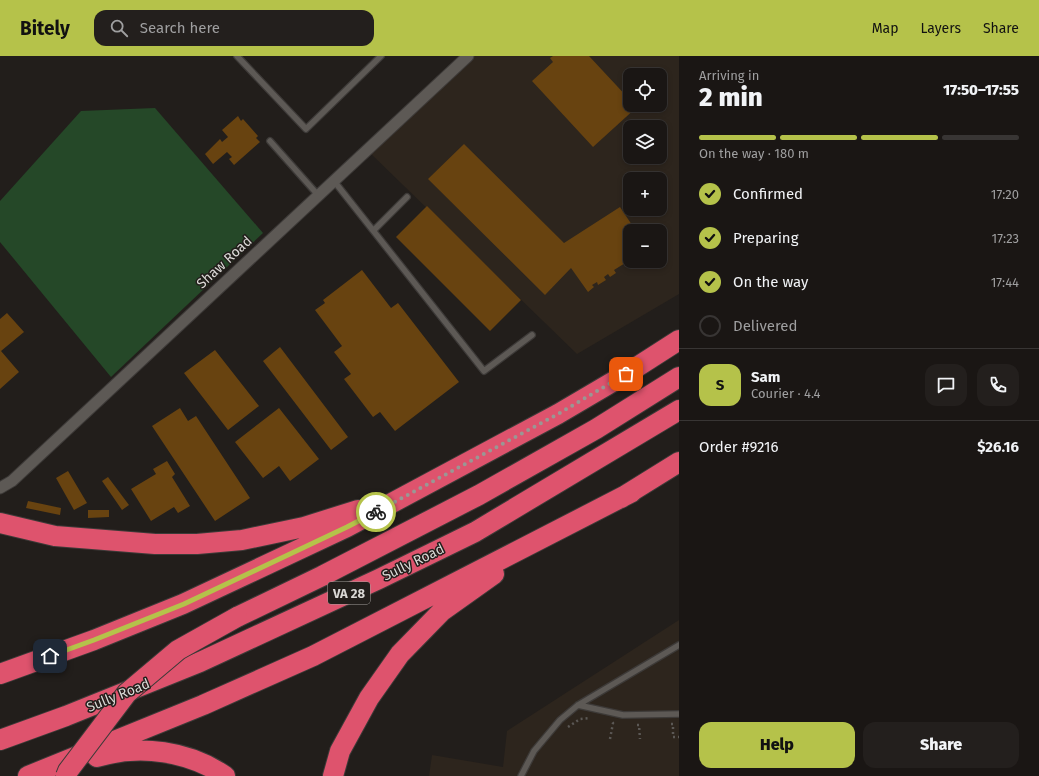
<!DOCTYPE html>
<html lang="en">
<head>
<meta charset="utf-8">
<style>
  :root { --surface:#1a1614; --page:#231f1d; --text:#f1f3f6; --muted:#9f9fa0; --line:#383534; --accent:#b5c24a }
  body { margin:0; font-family:"Fira Sans",sans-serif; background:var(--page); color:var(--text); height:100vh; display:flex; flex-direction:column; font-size:15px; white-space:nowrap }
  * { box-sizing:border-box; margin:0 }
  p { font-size:13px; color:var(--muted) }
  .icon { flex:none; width:22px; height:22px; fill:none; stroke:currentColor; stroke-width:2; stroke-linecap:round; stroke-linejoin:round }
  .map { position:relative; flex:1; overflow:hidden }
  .drawer { display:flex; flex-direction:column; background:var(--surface); width:360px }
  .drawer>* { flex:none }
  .controls { position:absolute; left:623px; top:12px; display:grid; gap:8px }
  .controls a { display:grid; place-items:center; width:44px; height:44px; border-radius:8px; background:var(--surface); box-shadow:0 2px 6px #0003,0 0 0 1px var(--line); font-size:20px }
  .pin { position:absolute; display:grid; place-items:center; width:34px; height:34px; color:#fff; margin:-17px; border-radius:8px; box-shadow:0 2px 6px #0006 }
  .courier { position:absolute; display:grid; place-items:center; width:40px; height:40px; margin:-20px; border:3px solid #b5c24a; border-radius:50%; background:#fff; color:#222; box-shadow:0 1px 5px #0007 }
  .headline em { font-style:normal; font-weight:800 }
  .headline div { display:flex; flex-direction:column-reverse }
  .headline { display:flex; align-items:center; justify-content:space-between; height:68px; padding:0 20px }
  h1 { font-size:26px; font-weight:800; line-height:30px }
  .bar { display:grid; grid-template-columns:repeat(4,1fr); gap:6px 4px; align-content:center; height:48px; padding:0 20px }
  .bar i { height:5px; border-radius:3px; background:var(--line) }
  .bar .selected { background:var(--accent) }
  .bar p { grid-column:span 4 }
  .line { display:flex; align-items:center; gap:10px; padding:0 20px; border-top:1px solid var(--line) }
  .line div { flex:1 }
  .round { display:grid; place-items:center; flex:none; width:42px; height:42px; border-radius:12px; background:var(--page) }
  ol { padding:0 20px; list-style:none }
  li { display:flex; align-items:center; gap:12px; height:44px }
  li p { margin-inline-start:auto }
  li .icon { padding:4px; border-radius:50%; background:var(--accent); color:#111; stroke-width:4 }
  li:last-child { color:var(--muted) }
  li i { width:22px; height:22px; border:2px solid var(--line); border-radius:50% }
  .action { display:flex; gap:8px; margin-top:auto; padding:8px 20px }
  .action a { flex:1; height:46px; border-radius:12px; background:var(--accent); color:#111; font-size:16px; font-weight:800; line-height:46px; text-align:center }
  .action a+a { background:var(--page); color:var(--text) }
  header { display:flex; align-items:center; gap:24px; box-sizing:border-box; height:56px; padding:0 20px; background:var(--accent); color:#111 }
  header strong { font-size:19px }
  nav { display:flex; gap:22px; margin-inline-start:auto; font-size:14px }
  .search { width:280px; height:36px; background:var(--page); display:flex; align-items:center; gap:10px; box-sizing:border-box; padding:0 14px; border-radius:12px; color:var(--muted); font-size:15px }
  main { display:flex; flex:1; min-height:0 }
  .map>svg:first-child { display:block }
  .built { fill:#2d251d; fill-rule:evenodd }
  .green { fill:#254828 }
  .building { fill:#684310 }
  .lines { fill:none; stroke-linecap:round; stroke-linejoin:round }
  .lane-casing { stroke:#3d3a38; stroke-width:8 }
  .street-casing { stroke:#3d3a38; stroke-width:13 }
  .highway-casing { stroke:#3d3a38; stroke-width:22 }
  .path { stroke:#5b5855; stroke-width:2.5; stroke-dasharray:2 3; stroke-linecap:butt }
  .lane { stroke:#5d5955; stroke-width:5.5 }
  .street { stroke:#5d5955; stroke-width:11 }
  .highway { stroke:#de536d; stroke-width:20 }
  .highway-bridge-casing { stroke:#3d3a38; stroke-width:22; stroke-linecap:butt }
  .highway-bridge { stroke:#de536d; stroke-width:20 }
  .done { stroke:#9a9794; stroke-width:4; stroke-dasharray:0 7.2 }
  .route { stroke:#b5c24a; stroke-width:5 }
  .labels { text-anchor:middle; stroke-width:3; stroke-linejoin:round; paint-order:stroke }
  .shield { fill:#221e1b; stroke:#a3a09d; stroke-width:1 }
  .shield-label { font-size:13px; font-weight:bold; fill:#dad8d5 }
  .street-label { font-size:14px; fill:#dad8d5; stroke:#221e1b }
</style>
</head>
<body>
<header>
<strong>Bitely</strong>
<div class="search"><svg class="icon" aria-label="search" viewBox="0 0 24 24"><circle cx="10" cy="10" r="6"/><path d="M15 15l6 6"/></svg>Search here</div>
<nav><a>Map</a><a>Layers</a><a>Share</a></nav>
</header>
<main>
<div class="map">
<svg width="679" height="720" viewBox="0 0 679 720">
  <rect width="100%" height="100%" fill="#221e1b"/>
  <path class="built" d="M468,0H679V238L577,298L367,94ZM630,19H660V49H630ZM630,71H660V101H630ZM630,123H660V153H630ZM630,175H660V205H630Z
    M679,564V720H429L432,699L503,711L507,675Z"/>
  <path class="green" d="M155,52L263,177L111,321L0,186V145L81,55Z"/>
  <path class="building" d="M553,0H589L630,44V49H635L637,51L593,91L532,25L553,6L550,2Z
    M238,60L241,65L243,63L258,80L256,82L260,86L234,109L229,103L232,101L227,96L213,108L205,98L220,83L222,86L228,81L222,74Z
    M464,88L564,187L620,151L636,175H630V204L614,214L616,217L610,221L608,218L604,221L606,224L598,229L597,226L592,229L594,231L588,236L571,212L545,239L428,123Z
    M427,150L521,244L490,275L396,181Z
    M362,214L391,252L398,247L459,326L395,375L380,356L373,361L344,323L351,318L334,296L342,290L315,254L325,247L323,244Z
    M7,257L24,276L1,295L19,316L0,333V263Z
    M280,291L348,381L331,394L263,305Z
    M215,294L259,350L228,374L184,317Z
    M180,352L188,365L196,360L250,442L215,465L152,370Z
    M279,352L319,403L290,425L279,410L263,422L235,386Z
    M167,405L175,418L172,421L190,450L178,457L174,451L151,465L131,433L156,418L153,413Z
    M68,415L87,447L74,454L56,422Z
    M108,421L129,449L122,454L102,425Z
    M28,445L61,452L60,459L26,452Z
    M88,454H109V461L88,462Z"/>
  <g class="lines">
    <defs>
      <path id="lane" d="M237,0L306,73L381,0
        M270,85L318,139
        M334,125L484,315L532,279
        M374,174L407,141
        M578,649L623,659L679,658
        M521,720L534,695L560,664L578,649L679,589"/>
      <path id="street" d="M0,432L12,425L468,0"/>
      <path id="highway" d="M621,442L679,406
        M0,467L55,480L155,488H197L242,484L304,471L358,454
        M237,561L322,520L479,439L596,373L679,321
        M0,618L94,584L183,548L347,471L558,358L626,318L679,284
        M0,684L66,660L200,606L379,523L475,476L679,354
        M97,701C140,688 189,695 225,720
        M28,720L203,649L313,600L632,436
        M333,720L340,695L369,642L400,598L442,555L494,518"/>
    </defs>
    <use href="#lane" class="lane-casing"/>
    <use href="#street" class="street-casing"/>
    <use href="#highway" class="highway-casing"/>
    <path class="path" d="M671,668H673V681H679
      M637,669H639L640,683
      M568,671L580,663L590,662
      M610,683L613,667L612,666"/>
    <use href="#lane" class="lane"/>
    <use href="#street" class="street"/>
    <use href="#highway" class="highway"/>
    <defs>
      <path id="highway-bridge" d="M66,720L68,715L127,637L178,594L237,561"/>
    </defs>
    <use href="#highway-bridge" class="highway-bridge-casing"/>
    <use href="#highway-bridge" class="highway-bridge"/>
  </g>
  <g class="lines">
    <path class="done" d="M376,456L558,358L626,318"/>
    <path class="route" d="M50,600L94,584L184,548L347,471L376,456"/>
  </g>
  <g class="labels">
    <rect class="shield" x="328" y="526" width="42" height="22" rx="3"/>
    <g class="shield-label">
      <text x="349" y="542">VA 28</text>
    </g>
    <g class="street-label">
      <text transform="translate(224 206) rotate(-43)" y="5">Shaw Road</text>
      <text transform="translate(413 506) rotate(-26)" y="5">Sully Road</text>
      <text transform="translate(118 639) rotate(-22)" y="5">Sully Road</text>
    </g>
  </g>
</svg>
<div class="controls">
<a><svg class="icon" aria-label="locate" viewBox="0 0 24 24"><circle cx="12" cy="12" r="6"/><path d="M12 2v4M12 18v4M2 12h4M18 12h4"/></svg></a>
<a><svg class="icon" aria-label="layers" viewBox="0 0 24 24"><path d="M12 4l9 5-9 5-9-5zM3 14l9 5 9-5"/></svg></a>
<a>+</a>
<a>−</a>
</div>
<div class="pin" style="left:626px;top:318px;background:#ea580c"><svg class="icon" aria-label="bag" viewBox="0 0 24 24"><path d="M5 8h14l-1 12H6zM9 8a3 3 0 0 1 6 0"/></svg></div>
<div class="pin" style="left:50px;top:600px;background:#1f2937"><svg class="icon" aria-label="home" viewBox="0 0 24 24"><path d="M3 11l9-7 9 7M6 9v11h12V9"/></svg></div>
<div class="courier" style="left:376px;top:456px"><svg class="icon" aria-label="bike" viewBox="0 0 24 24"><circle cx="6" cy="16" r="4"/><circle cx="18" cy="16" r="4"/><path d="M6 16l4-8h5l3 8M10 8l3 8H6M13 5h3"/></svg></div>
</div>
<section class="drawer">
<div class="headline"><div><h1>2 min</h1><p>Arriving in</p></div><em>17:50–17:55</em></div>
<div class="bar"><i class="selected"></i><i class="selected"></i><i class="selected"></i><i></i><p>On the way · 180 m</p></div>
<ol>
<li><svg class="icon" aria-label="check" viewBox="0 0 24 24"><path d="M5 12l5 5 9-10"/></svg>Confirmed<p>17:20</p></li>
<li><svg class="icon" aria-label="check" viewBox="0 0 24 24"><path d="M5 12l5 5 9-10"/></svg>Preparing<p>17:23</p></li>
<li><svg class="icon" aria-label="check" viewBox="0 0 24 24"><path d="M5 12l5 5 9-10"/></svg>On the way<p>17:44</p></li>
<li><i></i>Delivered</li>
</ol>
<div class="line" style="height:72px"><b class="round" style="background:var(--accent);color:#111">S</b><div><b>Sam</b><p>Courier · 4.4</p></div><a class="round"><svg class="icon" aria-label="chat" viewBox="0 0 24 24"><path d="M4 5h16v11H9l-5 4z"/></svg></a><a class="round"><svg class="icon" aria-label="phone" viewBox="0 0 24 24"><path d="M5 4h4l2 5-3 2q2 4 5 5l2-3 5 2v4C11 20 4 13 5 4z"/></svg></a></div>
<div class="line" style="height:52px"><div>Order #9216</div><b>$26.16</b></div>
<div class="action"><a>Help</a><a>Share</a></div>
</section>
</main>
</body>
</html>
